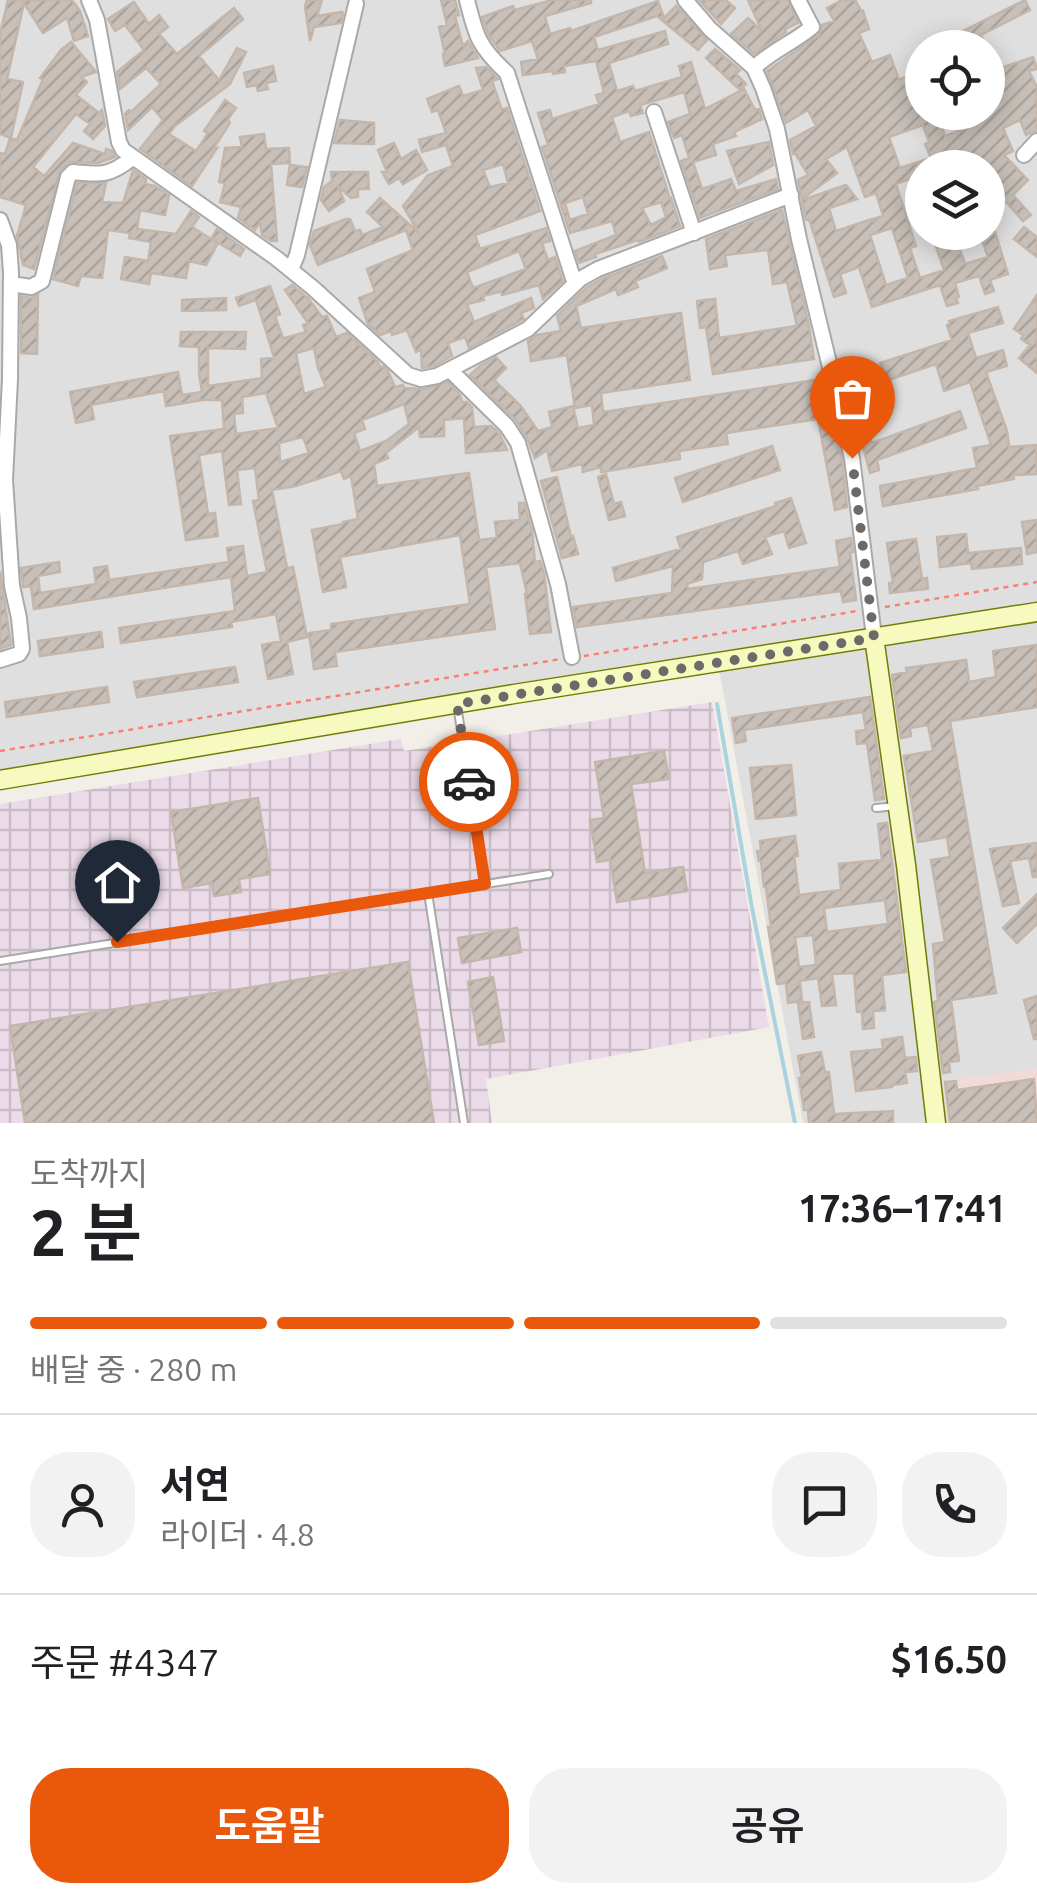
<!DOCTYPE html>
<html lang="ko">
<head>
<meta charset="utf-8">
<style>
  :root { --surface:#fff; --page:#f2f2f2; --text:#202124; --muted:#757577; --line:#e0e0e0; --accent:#ea580c }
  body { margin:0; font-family:Ubuntu,"Noto Sans KR",sans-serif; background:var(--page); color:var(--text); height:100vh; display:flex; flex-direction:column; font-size:38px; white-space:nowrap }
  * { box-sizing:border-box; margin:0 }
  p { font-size:32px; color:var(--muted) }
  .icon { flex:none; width:55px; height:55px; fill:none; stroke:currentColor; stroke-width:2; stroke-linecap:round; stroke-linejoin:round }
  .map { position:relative; height:1123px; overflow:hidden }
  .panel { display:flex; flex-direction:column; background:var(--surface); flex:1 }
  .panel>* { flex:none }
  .controls { position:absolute; left:905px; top:30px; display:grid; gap:20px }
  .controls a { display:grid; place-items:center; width:100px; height:100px; border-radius:50%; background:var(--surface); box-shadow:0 5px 25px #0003; font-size:50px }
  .pin { position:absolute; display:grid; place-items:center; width:85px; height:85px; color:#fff; margin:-102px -42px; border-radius:50% 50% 50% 0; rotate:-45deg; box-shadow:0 0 10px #0007 }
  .pin .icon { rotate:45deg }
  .courier { position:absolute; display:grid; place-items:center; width:100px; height:100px; margin:-50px; border:8px solid #ea580c; border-radius:50%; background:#fff; color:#222; box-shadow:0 2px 12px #0007 }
  .overview em { font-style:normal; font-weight:600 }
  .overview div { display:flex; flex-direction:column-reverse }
  .overview { display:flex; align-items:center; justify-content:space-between; height:170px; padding:0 30px }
  h1 { font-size:65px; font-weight:600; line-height:75px }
  .bar { display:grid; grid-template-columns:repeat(4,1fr); gap:15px 10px; align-content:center; height:120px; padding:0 30px }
  .bar i { height:12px; border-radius:8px; background:var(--line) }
  .bar .on { background:var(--accent) }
  .bar p { grid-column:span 4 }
  .line { display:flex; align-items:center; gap:25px; padding:0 30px; border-top:2px solid var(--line) }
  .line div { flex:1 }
  .round { display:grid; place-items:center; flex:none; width:105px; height:105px; border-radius:40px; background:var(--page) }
  .cta { display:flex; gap:20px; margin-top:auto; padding:20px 30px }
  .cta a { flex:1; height:115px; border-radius:40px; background:var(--accent); color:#fff; font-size:40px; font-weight:600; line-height:115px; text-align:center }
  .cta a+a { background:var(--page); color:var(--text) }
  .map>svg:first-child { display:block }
  .residential { fill:#e0dfdf; fill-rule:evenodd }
  .commercial { fill:#f2dad9 }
  .industrial { fill:url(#industrial-grid) }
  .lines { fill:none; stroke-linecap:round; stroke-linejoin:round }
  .stream { stroke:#aad3df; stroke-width:4 }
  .building { fill:url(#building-hatch); stroke:#c4b6ab; stroke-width:2.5; fill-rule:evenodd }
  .lane-casing { stroke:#a9a9a9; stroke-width:10 }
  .street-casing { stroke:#a9a9a9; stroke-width:18 }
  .secondary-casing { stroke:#707d05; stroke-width:21 }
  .path { stroke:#fa8072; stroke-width:2.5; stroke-dasharray:5 5; stroke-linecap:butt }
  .lane { stroke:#fff; stroke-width:6 }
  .street { stroke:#fff; stroke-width:14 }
  .secondary { stroke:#f7fabf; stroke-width:18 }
  .done { stroke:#6b6a68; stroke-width:10; stroke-dasharray:0 18 }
  .route { stroke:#ea580c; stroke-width:12 }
</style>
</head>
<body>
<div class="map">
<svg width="1037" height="1123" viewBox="0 0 1037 1123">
  <defs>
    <pattern id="industrial-grid" width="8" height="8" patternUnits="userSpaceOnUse" patternTransform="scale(2.5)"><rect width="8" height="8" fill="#ebdbe8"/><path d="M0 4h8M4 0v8" fill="none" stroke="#c9bcc7"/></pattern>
    <pattern id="building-hatch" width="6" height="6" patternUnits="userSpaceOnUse" patternTransform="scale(2.5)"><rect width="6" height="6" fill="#c7bfb8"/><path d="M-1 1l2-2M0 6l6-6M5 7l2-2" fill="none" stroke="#aba49e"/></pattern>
  </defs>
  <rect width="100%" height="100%" fill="#f2efe9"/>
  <path class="residential" d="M0,0H1037V1123H803L716,653L0,774ZM922,48H988V112H922ZM922,168H988V232H922Z"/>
  <path class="commercial" d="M1037,1069V1123H948L942,1081Z"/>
  <path class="industrial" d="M712,702L769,1027L486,1079L492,1123H0V804L401,739L404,751Z"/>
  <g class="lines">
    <path class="stream" d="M717,704L752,908L795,1123"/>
  </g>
  <path class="building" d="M8,0H72L80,11L88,36L74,41L67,18L43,33L24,3L7,79L23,82L11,138L0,134V34Z
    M307,0H322L317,16L342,12L343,14L341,23L314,27L310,41L305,6Z
    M441,0H455L459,15L455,16L463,46L468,41L478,58L445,66L443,54H445L439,27L447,25Z
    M552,0H591V3L545,16L550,34L570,28L571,31L658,1L664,18L676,6L707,40L698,50L657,16L594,37L598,50L665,31L668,44L609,63L617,91L633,86L635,91L682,77L679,66L691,62L705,109L744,89L755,110L759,109L762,119L734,132L736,136L713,144L716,155L693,162L702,189L731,179L736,191L776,179L778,189L700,218L681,161L689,158L682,135L674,138L668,122L690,114L684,92L640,105L643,113L631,116L629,111L612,117L620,142L649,132L670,199L671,198L680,226L639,242L638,240L595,254L596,257L579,263L575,251L616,235L612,221L570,233L542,147L548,145L538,113L550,110L552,119L599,104L596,95L604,93L596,61L564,66L565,72L553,74V71L523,75L521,62L538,59L532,41L500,51L489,36L482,17L513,6L515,10ZM583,197L588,214L570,220L565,203ZM661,202L666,217L651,225L642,208Z
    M699,0H726L735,8L721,24Z
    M748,0H788L798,23L785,29L786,32L754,54L731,34L748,18L762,31Z
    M842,0H855L862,12L863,11L869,29L859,33L872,62L890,55L899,80L914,72L918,80L909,85L922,112H937L945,136L964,129L954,112H988V52L995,70L1033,57L1037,69L1029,71L1037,87V130L1026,135L1020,120L1003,128L1013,151L1004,155L1028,180L1013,195L1031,215L1023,221L1006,202L1001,206L991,195L1000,186L988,168H922V203L912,178L896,184L916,246L910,248L920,278L944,270L931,232H954L965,264L988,257L979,232H995L1008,274L990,280L994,291L985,294L979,276L955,283L959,297L956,298L958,303L947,306L940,285L872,307L859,267L840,274L846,293L834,297L809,219L806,220L802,200L846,185L857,199L829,208L836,231L872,219L874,222L873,219L883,216L876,193L865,197L847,147L826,159L837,173L802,199L798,180L808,175L795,153L793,154L790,140L816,126L808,110L786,123L767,71L819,35L822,25L834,21L827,8ZM923,125L929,142L925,144L931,158L900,168L889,137ZM892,228L908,278L886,285L870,235Z
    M1025,0L1030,10L981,35L986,48H975L972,40L960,45L955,35Z
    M134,2L149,24L159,15L168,27L159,34L177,54L234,8L243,19L199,56L219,80L237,48L246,52L230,84L175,126L169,134L196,151L208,133L204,131L225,100L236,108L228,119L230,123L213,149L217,148L192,186L140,149L163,120L152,107L128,130L125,114L129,110L131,112L161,84L146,68L120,89L117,72L144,50L125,25L115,31L108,19Z
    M71,42L96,72L81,77L87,82L76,95L99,113L102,110L105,126L93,139L84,131L90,124L76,114L33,167L44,176L73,143L105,154L106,149L112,151L115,157L98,163L70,162L60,170L34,269L23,265L17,236L26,205L0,197V153L5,154L10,138L17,140L43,79L40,78L61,50Z
    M715,49L740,70L736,74L746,84L740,90L706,58Z
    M273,66L276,81L266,83L268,89L258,91L256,85L247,87L244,73Z
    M486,67L498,79L492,81L502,110L507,108L540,211L475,235L480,249L546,228L550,241L542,243L548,260L555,257L563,281L543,299L539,285L502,295L501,292H498L483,296L484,300L467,304L474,322L531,298L534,308L521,313L524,319L522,320L469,348L465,337L448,343L452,356L434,366L422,368L421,350L416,352L407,330L392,335L391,331L380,335L368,324L359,298L375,292L367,269L413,250L406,230L318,265L310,245L314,231L346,219H350L355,231L360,230L362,235L383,227L367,212L380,198L419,233L403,206L428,175L453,166L446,145L422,152L419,140L446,133L438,110L432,112L427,99L459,86L463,96L483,90L476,68ZM503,164L508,183L490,187L483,170ZM519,251L526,269L473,288L467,272Z
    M340,120L374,123V144L334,143Z
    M264,134L266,149L289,148L290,163L271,164L277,241H271L262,235L260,222L255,230L238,218L241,207L220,202L225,183L219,182L225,148L242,147L240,137Z
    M769,142L773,165L739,184L727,151Z
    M394,143L401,159L416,150L427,170L403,184L399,178L389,184L382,172H387L378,150Z
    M290,165L307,167L302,187L287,185Z
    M133,170L146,179L145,184L155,186L169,195L165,215L140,210L137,229L176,234L191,211L199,217L192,227L211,239L217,229L244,249L240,256L212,239L218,243L206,265L189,261L186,278L151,273L149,284L121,279L125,257L148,261L151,242L129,238L130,233L108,230L102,278L81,276L78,286L53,279L77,183H106L102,202L123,203Z
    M331,172H368L369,189H358V197L351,198L338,186L344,201L329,211L321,200L324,187L332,181Z
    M782,210L809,326L814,359L713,374L706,327L700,328L697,301L715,299L719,338L797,326L787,282L773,284L768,250L725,255L727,266L710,269L706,239Z
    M1024,227L1037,237V257L1014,239Z
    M662,256L667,268L635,281L638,287L618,295L616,289L576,306L581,328L681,313L690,380L601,393L603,412L822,379L842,460L847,507L835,510L818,419L726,433L728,444L679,451L680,459L601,472V467L583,472L582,464L552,471L547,450L535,458L527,438L516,420L470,375L480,366L496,357L506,368L494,380L520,405L538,431L552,427L549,412L573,406L578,428L594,425L592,405L575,408L567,355L531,361L528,341L537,335L561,331L557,316L586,288L602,279Z
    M292,285L308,298L322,317L327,316L336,337L347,333L378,362L380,368L383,366L388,371L395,387L403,385L404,388L423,389L448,382L460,395L462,402H467L472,407L474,427L491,426L499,433L507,450L466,453L464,418L444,420V436L420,437L419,427L386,453L388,458L374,464L377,486L469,473L479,540L497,538L495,522L520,520L519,503H524L532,530L535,562L540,561L544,573L551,632L530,634L525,594H527L520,563L486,567L495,629L335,652L337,666L314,669L309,633L331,630V624L470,604L460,535L340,557L346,587L323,592L312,530L343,524V522L358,519L351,476L344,479L341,471L296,486L272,490L287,568L293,567L307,637L287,642L293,674L268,679L262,645L281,641L276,614L231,622L232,627L121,643L119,628L235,611L231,577L34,609L31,586L23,587L21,568L59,562L60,572L38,576L40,593L96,584L94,568L107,566L109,580L229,562L227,548L243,546L247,576L267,572L253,501L259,500L255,468L237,470L241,504L229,505L222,451L199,455L208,514L215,513L218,536L186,540L170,436L224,429L222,400H203L166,406L164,391L91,405L94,419L76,423L70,392L178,372L182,395L202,392L199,373V347L180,346L181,332H246L245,349L208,348V386L262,378L261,359L274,358L266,331L256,300L239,306L236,298L270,286L280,314L275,316L283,338H285L306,332L303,325L308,323L285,290ZM314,348L318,368L326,387L304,394L296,353ZM266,393L278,428L236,434L234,414L243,413L242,397ZM404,404L409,424L386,441L360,451L354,433L365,429L362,420ZM303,437L309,453L280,462L279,443Z
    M38,295L37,354L21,353V296L31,298Z
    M1037,295V373L1019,358L1030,345L1021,339L1023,335L1014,329Z
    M226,298V310L182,311V300Z
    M998,307L1003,323L968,333L976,358L1003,350L1007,366L986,372L1007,431L1009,447L1036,445L1037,474L1013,475L1014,479L977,486L978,489L883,506L880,486L977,468L973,448L991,445L970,382L944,391L936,364L886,381L880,363L952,340L947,325L950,324L949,321Z
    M960,411L966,428L877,460L879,470L870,473L862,443L871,440L872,443Z
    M772,446L780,470L683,502L675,478Z
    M606,474L614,504L621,502L625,516L609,520L598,477Z
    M557,477L571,537L573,536L578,554L562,558L541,481Z
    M791,498L806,543L789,548L784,531L765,537L772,554L743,564L738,551L703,562L702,579L687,584L688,589L840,567L836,541L851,538L853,552L850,553L856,600L843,602L841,591L577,627L573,607L672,593L673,566L616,581L613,568L681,549L677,537L776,506L775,503Z
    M1037,520V552L1027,554L1022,522Z
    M966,534L968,553L1021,548L1022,564L972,569L971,563L940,567L937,537Z
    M916,539L922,579L927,578L928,589L890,593L889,583H893L887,543Z
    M0,571L11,645L0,649Z
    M101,632L103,647L40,656L38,641Z
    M1037,645V707L950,721L996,993L951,1000L959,1061L949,1062L950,1072L943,1073L934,1002L938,1001L933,944L945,942L931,860L950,857L947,837L918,842L904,756L933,751L928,725L910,728L911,736L901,738L892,675L907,672L906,668L966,660L969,682L996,677L993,651Z
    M235,667L238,682L137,697L134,682Z
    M107,687L109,702L7,717L5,702Z
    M870,697L884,799L875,800L867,743L857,744L856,731L866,730L863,712L744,730L746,741L736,743L732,718Z
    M664,751L669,779L631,784L645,873L683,867L687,891L617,902L610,860L597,862L590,820L604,818L595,762Z
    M791,765L796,815L756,819L750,768Z
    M258,798L270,874L239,879L241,892L214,896L212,883L183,888L171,812Z
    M887,823L906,972L882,975L885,1010L873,1011L874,1028L863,1029L862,1012H857L854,973L832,974L836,1005L822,1006L818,978L800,981L802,1001L788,1003L786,983L777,984L768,927H771L766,887H764L761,861H759L757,851H761L760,841L795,836L798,856H794L799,895L841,890L839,864L882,860L878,824ZM885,900L888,924L827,932L824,908ZM813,935L816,965L799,967L795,937Z
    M1037,843V877H1033L1029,858L1010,861L1019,903L1003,906L990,849Z
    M1037,894V924L1017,943L1003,928Z
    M517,928L521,952L462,963L458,938Z
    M408,962L434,1123H25L10,1026Z
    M493,977L504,1041L479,1045L468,982Z
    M1037,996V1039H1034L1024,1000Z
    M809,1002L814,1037L803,1039L798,1003Z
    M902,1037L905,1058L916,1057L917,1071L905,1072L907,1083L892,1085V1087L856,1091L851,1052L883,1049L882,1040Z
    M821,1052L825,1072H829L834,1114L893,1111V1123H809L808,1110H804L799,1078H802L798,1056Z
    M1034,1079L1037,1123H950L945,1082L956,1081L957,1090Z"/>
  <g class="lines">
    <defs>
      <path id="lane" d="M457,705L485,884
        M876,808L897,806
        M428,893L464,1123
        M0,961L549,874"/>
      <path id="street" d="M89,0L97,20L119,142L123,150L276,258L313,288L408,375L421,379L437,376L528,329L580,279L598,269L791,195
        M467,0C476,37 479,47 507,73L573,278L580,279
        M685,0L710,29L754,68L763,88L777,129L799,239L852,458L874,637
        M754,68C771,51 793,43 812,27L798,0
        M654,112L694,233
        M1024,155L1037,141
        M0,220L9,245L11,272L10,379L5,480L12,586L19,618L22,649L19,654L0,660
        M291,270L297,255L356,4
        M11,284L31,287L42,281L68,177L73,172C101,175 110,176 132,158
        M450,370L507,426L518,443L558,584L572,657"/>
      <path id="secondary" d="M874,637L906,865L936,1123
        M0,780L514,694L1037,612"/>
    </defs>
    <use href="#lane" class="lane-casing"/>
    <use href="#street" class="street-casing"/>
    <use href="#secondary" class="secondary-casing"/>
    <path class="path" d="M885,607L1037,582
      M584,656L857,611
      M0,751L561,659"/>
    <use href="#lane" class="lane"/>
    <use href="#street" class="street"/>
    <use href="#secondary" class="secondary"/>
  </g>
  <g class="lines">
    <path class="done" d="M469,782L457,704L874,638L852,458"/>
    <path class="route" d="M117,942L485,884L469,782"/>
  </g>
</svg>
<div class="controls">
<a><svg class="icon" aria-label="locate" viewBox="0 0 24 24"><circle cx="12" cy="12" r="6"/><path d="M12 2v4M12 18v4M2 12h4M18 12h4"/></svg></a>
<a><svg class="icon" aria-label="layers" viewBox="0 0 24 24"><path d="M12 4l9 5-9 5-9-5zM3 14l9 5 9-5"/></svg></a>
</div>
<div class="pin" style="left:852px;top:458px;background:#ea580c"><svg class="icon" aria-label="bag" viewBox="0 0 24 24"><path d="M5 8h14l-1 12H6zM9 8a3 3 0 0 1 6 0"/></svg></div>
<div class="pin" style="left:117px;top:942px;background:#1f2937"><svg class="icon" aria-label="home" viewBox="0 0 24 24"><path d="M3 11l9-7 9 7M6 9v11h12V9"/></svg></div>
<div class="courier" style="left:469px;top:782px"><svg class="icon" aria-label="car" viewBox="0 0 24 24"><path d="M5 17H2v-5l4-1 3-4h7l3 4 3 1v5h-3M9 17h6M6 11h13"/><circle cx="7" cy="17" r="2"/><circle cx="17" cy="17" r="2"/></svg></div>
</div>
<section class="panel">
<div class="overview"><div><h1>2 분</h1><p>도착까지</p></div><em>17:36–17:41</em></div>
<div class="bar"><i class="on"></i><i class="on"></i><i class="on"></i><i></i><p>배달 중 · 280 m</p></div>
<div class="line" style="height:180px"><a class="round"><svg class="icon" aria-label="person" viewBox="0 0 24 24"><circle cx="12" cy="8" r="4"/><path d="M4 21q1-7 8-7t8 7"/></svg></a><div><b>서연</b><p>라이더 · 4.8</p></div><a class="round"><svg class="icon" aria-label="chat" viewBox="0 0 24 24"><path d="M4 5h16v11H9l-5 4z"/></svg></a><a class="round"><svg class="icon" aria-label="phone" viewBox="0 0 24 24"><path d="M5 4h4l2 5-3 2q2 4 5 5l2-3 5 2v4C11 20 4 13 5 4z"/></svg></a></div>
<div class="line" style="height:130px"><div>주문 #4347</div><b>$16.50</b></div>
<div class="cta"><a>도움말</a><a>공유</a></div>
</section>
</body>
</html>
